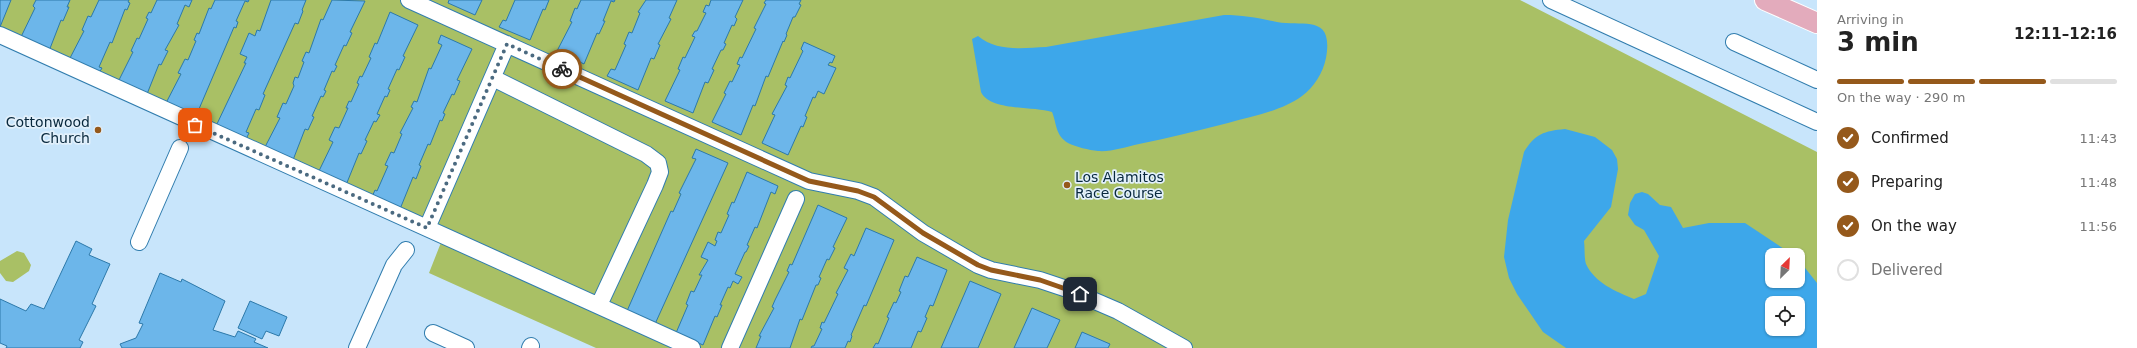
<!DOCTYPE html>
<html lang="en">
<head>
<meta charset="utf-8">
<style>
  :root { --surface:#fff; --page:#f6f6f6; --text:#222; --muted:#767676; --line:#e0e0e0; --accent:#95591b }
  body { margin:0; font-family:"DejaVu Sans",sans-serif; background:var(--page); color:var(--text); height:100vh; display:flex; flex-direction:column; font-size:15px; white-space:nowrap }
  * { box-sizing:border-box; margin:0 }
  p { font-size:13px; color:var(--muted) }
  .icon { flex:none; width:22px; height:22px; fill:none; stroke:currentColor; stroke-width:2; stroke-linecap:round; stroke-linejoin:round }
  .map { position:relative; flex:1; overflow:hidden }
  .drawer { display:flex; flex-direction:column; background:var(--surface); width:320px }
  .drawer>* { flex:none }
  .needle { width:26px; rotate:24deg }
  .tools { position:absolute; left:1765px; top:248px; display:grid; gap:8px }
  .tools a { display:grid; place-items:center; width:40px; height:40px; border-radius:8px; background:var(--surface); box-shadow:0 1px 3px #0004; font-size:20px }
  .pin { position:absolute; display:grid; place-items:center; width:34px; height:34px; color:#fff; margin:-17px; border-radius:8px; box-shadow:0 2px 6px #0006 }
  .courier { position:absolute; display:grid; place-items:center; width:40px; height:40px; margin:-20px; border:3px solid #95591b; border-radius:50%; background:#fff; color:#222; box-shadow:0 1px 5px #0007 }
  .head em { font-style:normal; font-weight:800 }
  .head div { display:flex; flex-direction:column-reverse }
  .head { display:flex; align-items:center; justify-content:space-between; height:68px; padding:0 20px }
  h1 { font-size:26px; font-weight:800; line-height:30px }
  .bar { display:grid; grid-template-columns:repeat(4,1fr); gap:6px 4px; align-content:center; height:48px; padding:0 20px }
  .bar i { height:5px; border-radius:3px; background:var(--line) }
  .bar .current { background:var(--accent) }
  .bar p { grid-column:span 4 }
  ol { padding:0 20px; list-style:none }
  li { display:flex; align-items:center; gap:12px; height:44px }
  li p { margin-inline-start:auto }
  li .icon { padding:4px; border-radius:50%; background:var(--accent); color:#fff; stroke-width:4 }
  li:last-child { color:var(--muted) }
  li i { width:22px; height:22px; border:2px solid var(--line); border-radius:50% }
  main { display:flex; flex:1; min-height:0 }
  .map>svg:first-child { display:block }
  .green { fill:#a9c065; fill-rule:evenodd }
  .water { fill:#3da7ea; fill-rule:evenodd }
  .building { fill:#6cb6ea; stroke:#2c79aa }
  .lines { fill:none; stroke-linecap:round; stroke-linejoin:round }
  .minor-casing { stroke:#317dae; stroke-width:18 }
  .major-casing { stroke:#fff; stroke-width:22 }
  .minor { stroke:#fff; stroke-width:16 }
  .major { stroke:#e3abbc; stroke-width:20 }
  .done { stroke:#4b6a80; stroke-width:4; stroke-dasharray:0 7.2 }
  .route { stroke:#95591b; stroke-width:5 }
  .poi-dot { fill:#95591b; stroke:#e2f0fb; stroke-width:1.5 }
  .labels { text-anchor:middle; stroke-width:3.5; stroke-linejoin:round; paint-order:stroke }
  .poi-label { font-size:14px; fill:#08283d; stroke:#e2f0fb; text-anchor:end }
</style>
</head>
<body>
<main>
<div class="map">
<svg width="1817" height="348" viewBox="0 0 1817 348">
  <rect width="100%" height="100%" fill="#c8e5fb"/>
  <path class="green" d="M0,0H1520L1817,152V348H596L429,273L442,240L0,41ZM1772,255H1798V281H1772ZM1772,303H1798V329H1772Z
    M17,251L24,253L31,265L29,271L13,282L6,281L0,273V261Z"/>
  <path class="water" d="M1224,15C1243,15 1259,18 1277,22C1303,27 1334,13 1326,58C1323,73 1314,87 1302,96C1282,111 1252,116 1228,123C1199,130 1169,138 1139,144C1126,147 1111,152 1098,151C1089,150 1076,147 1068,143C1055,135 1057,124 1052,112C1032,106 990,111 981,92L972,39L978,36C997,52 1023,48 1046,47Z
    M1565,129L1595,137L1612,150L1617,159L1618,169L1611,207L1584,241C1585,248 1584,258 1586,264C1595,283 1615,291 1634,299L1646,294L1659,256L1644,230L1635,225L1628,215L1630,203L1635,194L1642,192L1648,194L1660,205L1671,207L1683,228L1709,223H1745L1793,255H1772V281H1798V259L1817,283V348H1566L1543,332L1517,294L1509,278L1504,257L1508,220L1524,152C1535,134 1544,131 1565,129ZM1772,303H1798V329H1772Z"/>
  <path class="building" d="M0,0H11L0,27Z
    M36,0H70L67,7H69L63,21L61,20L49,51L20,39L35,8L33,6Z
    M99,0H129L128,2L130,3L127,10L125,9L112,43L110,42L99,67L102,68L99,73L69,60L84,31L82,30L88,16L91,17Z
    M157,0H192L189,7L185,5L177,24L179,25L165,50L168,51L161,65L159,64L147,94L118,82L133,52L131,51L137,38L139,39L148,19L146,18L149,12L151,13Z
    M215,0H249L248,2L245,1L236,21L238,22L236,28L234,27L196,116L166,103L181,74L178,73L185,59L188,60L196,41L194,40L197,33L199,34L209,8L211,9Z
    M271,0H306L302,10L303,11L298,24L295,23L263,94L265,95L259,110L256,109L246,132L249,133L246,139L216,126L246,63H244L247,57L240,54L249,33L255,36L257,30L260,31Z
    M332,0L365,1L350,32L352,33L346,46L344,45L335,65L337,66L334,72L332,71L324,90L326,91L323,97L321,96L312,116L314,117L308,130L305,129L293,160L265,147L280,118L277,117L283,103L286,104L294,86L293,83L295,77L298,78L304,62L302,61L306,52L309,53L321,19L323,20Z
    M449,0H482L475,15L448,3Z
    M515,0H549L545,10L543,9L530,40L499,27L503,20L506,21Z
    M581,0H615L614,2L611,1L603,21H605L599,34L597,33L584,64L557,51L572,22L570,21L575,8L577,9Z
    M646,0H677L669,18L671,19L658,44L660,45L654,59L651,58L638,90L607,76L611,69L615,70L626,45L624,44L629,32L632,33L640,13L638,12Z
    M711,0H743L735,17L737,19L734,26L732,25L724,43L726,44L723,50H721L712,69L714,70L708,83L705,82L693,113L665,101L680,70L678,69L683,57L685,58L695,37L692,36L695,31H697L706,13L703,12L706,5L709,6Z
    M766,0H801L799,4L801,5L795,17H793L786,34L787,35L784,42L783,41L768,77L766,76L755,106L753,105L741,135L712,122L726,94L724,93L730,81L732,82L740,65L737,64L740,57L742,58L756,29L754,28L766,4L764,3Z
    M390,12L418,25L403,56L405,57L399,70L397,69L388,89L390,90L387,97L385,96L377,114L380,115L376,122L374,121L365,140L367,141L361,154L359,153L346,185L318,173L333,142L329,140L335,127L339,128L348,108H346L349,101L351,102L359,84L357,83L360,76L362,77L371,58L369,57L375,43L377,44Z
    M441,35L472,49L457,80L460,81L454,95L452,94L443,113L445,114L442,121L440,120L430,145L428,144L419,165L421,166L416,179L413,177L400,209L372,197L375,190L377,191L388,166L385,165L391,152L394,153L402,134L400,133L413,108L411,107L414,101L417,102L429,68L431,69L442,45L438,43Z
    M804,42L835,56L832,63L830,62L828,65L836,68L824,94L818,91L815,98L813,97L805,116L807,117L803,127L801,126L788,155L762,143L775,115L772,114L787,86L785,85L788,77L790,78L803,51L801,49Z
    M696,149L728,163L655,324L627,311L671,211L673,212L681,194L679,193L696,159L692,158Z
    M747,172L778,186L775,194L771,192L757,228L755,227L747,245L749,246L746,252H745L735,274L742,277L738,284L733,281L730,288L728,287L720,305H722L717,317L715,316L703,345L676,333L688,305L686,304L691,291L694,292L702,275H699L708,260L701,257L708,242L715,246L717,241L715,240L718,232L721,233L729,215L727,214L732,202L734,203Z
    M818,205L847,218L833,247L835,248L829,260L827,259L819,277L821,278L818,285H816L802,320L800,319L790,348H756L761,336H759L774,308L772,307L775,300L789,272L787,271L790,264L792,265Z
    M866,228L894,240L866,306L864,305L851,335L852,336L850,342L848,341L845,348H811L812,346H814L822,329L820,328L822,322L824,323L838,294L836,293L848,270L844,268L851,254L854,256Z
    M76,241L92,249L89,255L110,264L92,304L96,306L79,340L83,342L80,348H6L7,346L0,343V299L26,311L31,304L44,309Z
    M917,257L947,270L933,306L930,305L925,317L927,318L921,332L918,331L911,348H873L876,343L878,344L889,318L887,317L894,302L896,303L901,292L899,291L905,276L908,277Z
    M160,273L181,282L182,279L225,301L213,330L235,337L238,331L256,339L254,342L268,348H122L120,344L136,338L143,324L139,323Z
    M970,281L1001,294L978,348H941Z
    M250,301L287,317L279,336L266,331L262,339L238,328Z
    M1032,308L1060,320L1047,348H1014Z
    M1082,332L1110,344L1108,348H1075Z"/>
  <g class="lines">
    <defs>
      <path id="minor" d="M409,0L809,181L858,191L874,197L923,233L978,265L991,270L1040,280L1067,289L1118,311L1184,348
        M1551,0L1817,122
        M0,35L692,348
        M1734,42L1817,80
        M493,78L646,154L658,163L660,172L655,185L599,305
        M427,228L507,44
        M139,242L180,148
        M433,333L466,348
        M357,348L394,265L406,250
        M530,348L531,346
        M730,348L796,199"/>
      <path id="major" d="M1765,0L1817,23"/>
    </defs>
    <use href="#minor" class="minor-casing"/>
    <use href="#major" class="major-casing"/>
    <use href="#minor" class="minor"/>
    <use href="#major" class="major"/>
  </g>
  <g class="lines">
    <path class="done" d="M195,125L427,228L507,44L562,69"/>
    <path class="route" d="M562,69L809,181L858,191L874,197L923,233L978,265L991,270L1040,280L1080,294"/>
  </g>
  <g class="poi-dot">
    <circle cx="98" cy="130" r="4"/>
    <circle cx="1067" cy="185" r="4"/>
  </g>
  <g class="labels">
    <g class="poi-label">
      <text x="90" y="127">Cottonwood<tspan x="90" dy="16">Church</tspan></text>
      <text x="1075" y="182" text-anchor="start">Los Alamitos<tspan x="1075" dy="16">Race Course</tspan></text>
    </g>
  </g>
</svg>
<div class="tools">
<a><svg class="needle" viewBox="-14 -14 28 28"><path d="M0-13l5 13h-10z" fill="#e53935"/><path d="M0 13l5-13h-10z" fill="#767676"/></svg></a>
<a><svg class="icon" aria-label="locate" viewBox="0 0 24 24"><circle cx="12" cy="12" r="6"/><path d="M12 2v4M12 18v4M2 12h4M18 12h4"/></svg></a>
</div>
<div class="pin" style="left:195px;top:125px;background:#ea580c"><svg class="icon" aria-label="bag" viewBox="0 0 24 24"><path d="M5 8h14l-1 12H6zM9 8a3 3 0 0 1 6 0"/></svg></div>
<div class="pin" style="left:1080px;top:294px;background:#1f2937"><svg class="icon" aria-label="home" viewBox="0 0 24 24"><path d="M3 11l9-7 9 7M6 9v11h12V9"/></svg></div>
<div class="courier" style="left:562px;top:69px"><svg class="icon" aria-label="bike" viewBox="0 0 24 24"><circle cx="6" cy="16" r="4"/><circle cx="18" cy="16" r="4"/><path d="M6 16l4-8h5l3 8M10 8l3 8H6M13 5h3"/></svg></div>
</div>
<section class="drawer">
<div class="head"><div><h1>3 min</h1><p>Arriving in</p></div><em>12:11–12:16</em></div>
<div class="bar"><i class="current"></i><i class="current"></i><i class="current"></i><i></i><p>On the way · 290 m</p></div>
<ol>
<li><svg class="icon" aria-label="check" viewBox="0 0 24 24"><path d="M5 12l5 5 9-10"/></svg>Confirmed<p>11:43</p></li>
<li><svg class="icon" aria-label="check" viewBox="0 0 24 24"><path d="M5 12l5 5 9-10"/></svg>Preparing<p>11:48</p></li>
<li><svg class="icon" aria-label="check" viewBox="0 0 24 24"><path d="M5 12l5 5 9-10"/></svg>On the way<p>11:56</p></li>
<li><i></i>Delivered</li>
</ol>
</section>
</main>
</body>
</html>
